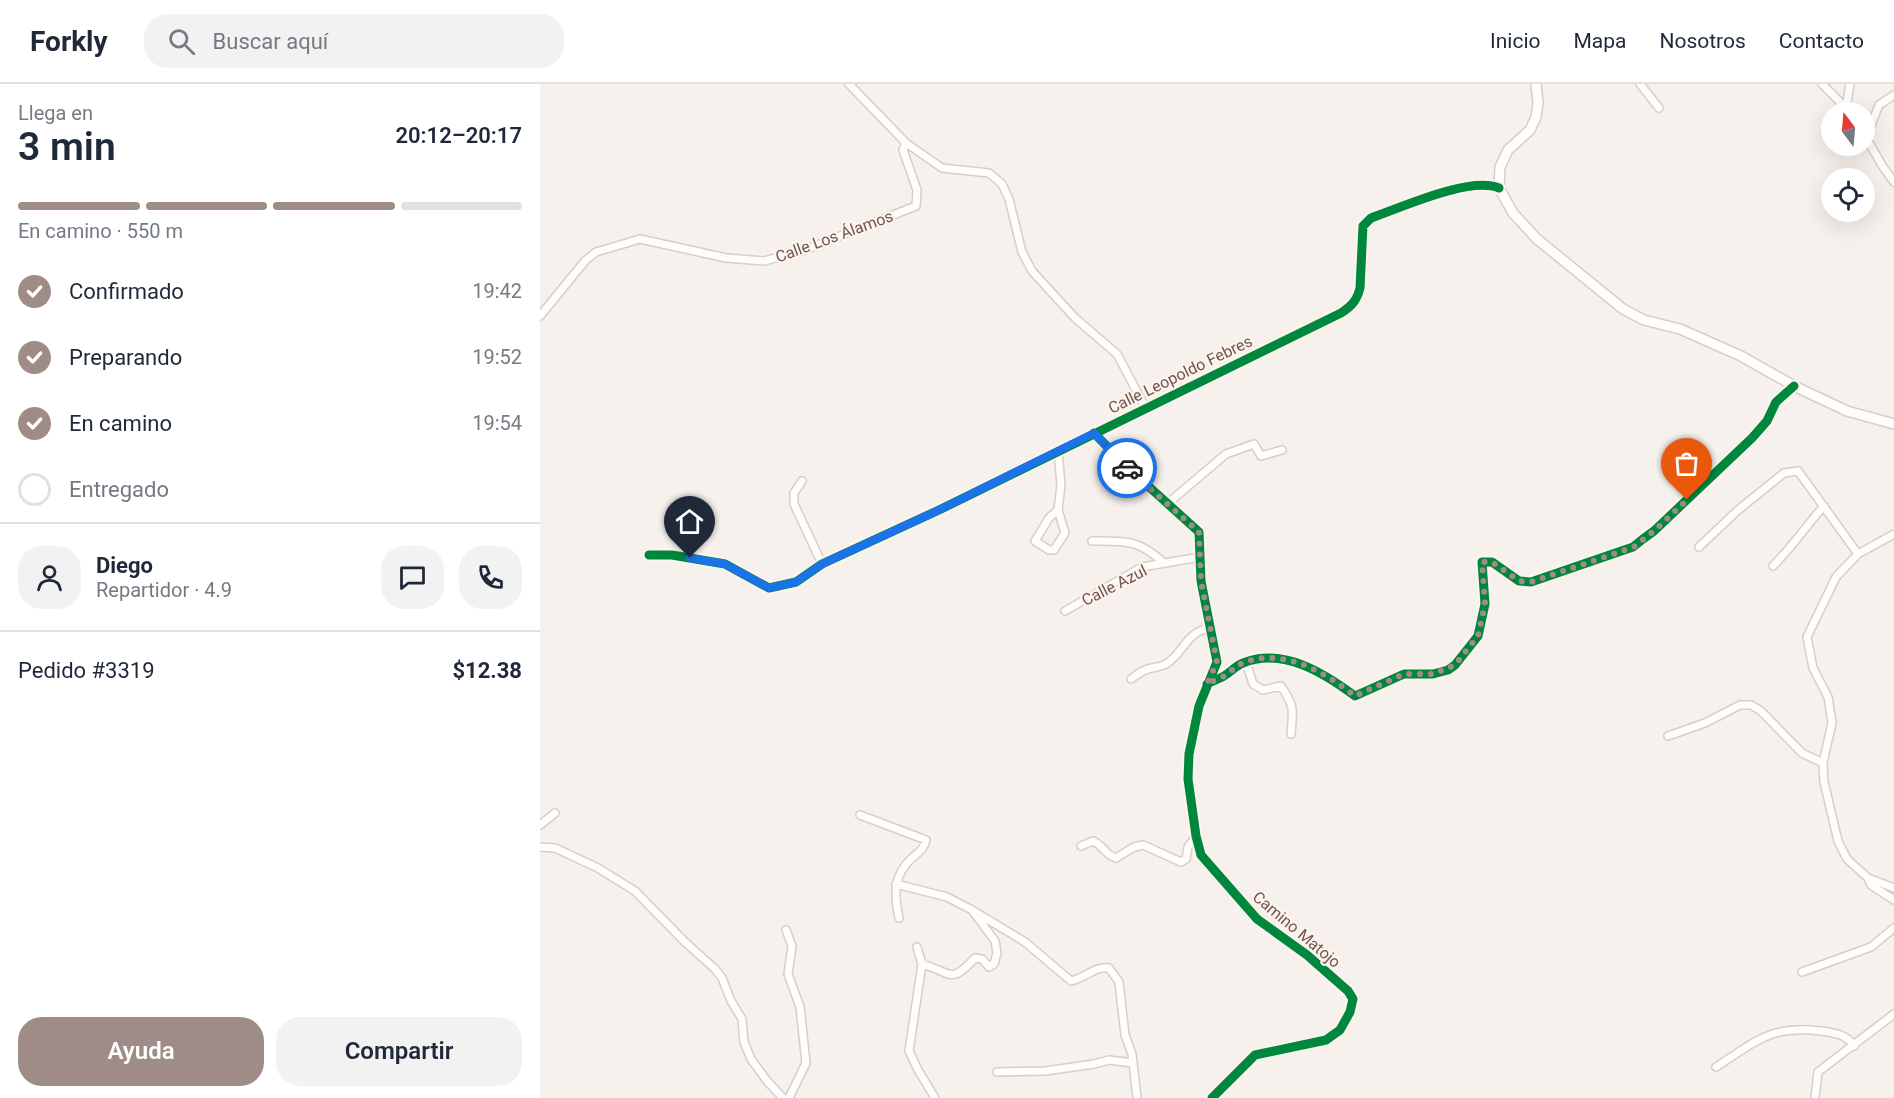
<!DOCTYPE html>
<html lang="es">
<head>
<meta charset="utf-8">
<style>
  :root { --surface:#fff; --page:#f2f2f3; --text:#1f2937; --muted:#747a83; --line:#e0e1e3; --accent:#a08c86 }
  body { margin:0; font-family:Roboto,sans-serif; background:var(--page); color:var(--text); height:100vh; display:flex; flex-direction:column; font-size:22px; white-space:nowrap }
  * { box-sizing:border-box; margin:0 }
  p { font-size:20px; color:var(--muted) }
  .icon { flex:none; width:33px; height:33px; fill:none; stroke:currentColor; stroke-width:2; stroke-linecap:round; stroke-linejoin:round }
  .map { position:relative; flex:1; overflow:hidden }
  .details { display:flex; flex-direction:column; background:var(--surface); width:540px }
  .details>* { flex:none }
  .needle { width:39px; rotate:344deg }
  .controls { position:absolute; left:1281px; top:18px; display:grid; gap:12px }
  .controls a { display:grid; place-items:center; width:54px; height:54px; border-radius:50%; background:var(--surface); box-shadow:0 6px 24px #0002; font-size:30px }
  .pin { position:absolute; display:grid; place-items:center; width:51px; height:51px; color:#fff; margin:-62px -26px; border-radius:50% 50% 50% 0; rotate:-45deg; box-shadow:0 0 6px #0007 }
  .pin .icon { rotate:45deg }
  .courier { position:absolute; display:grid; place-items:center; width:60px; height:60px; margin:-30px; border:4px solid #1a73e8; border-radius:50%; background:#fff; color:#222; box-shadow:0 2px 8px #0007 }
  .head em { font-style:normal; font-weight:600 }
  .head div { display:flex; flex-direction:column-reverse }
  .head { display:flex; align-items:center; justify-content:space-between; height:102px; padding:0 18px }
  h1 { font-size:39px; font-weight:600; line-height:45px }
  .bar { display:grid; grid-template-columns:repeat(4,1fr); gap:9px 6px; align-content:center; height:72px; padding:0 18px }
  .bar i { height:8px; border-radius:4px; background:var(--line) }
  .bar .current { background:var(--accent) }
  .bar p { grid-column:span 4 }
  .line { display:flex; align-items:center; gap:15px; padding:0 18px; border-top:2px solid var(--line) }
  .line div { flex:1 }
  .round { display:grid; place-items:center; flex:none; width:63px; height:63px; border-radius:24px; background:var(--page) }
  ol { padding:0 18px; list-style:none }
  li { display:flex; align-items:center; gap:18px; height:66px }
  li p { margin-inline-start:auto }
  li .icon { padding:6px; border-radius:50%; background:var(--accent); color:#fff; stroke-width:4 }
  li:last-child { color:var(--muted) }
  li i { width:33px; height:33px; border:3px solid var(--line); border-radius:50% }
  .action { display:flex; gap:12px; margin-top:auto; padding:12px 18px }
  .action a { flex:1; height:69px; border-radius:24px; background:var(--accent); color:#fff; font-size:24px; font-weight:600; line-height:69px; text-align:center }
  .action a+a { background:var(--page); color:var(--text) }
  header { display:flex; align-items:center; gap:36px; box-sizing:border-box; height:84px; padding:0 30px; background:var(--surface); border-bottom:2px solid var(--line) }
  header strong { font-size:28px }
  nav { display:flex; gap:33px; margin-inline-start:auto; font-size:21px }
  .search { width:420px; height:54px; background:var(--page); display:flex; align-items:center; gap:15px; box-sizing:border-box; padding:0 21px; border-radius:24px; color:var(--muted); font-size:22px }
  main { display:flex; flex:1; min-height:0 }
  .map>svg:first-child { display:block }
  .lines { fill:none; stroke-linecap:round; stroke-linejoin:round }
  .minor-casing { stroke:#d5ceca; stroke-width:10 }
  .tertiary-casing { stroke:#d5ceca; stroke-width:12 }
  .minor { stroke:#fefdfc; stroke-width:7 }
  .tertiary { stroke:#fefdfc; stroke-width:9 }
  .cycleway-casing { stroke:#fdf4ed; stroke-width:13 }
  .cycleway { stroke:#00873e; stroke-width:9 }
  .done { stroke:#a08c86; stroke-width:6; stroke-dasharray:0 10.8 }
  .route { stroke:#1a73e8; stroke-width:8 }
  .labels { text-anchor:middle; stroke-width:4.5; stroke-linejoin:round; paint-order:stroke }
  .street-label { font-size:16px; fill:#71554f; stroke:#fdf4ed }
</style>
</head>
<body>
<header>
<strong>Forkly</strong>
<div class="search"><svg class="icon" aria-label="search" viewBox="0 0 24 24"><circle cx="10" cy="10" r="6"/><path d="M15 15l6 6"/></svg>Buscar aquí</div>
<nav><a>Inicio</a><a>Mapa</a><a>Nosotros</a><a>Contacto</a></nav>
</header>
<main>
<section class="details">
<div class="head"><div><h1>3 min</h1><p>Llega en</p></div><em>20:12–20:17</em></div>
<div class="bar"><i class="current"></i><i class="current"></i><i class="current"></i><i></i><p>En camino · 550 m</p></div>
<ol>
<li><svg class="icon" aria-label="check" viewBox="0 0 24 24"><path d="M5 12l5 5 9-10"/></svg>Confirmado<p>19:42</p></li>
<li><svg class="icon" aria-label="check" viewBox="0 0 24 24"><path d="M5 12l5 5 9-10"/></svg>Preparando<p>19:52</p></li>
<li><svg class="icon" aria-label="check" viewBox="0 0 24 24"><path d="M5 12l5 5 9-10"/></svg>En camino<p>19:54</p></li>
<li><i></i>Entregado</li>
</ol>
<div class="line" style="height:108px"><a class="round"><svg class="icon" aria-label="person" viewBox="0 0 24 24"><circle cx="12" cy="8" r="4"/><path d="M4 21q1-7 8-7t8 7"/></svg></a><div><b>Diego</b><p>Repartidor · 4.9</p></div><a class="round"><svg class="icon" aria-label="chat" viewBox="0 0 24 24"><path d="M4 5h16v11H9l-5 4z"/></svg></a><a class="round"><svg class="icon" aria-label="phone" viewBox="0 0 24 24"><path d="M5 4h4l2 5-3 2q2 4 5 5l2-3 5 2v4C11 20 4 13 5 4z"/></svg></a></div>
<div class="line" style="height:78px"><div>Pedido #3319</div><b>$12.38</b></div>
<div class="action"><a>Ayuda</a><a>Compartir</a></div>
</section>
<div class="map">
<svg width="1354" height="1014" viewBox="0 0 1354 1014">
  <rect width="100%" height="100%" fill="#f6f1ec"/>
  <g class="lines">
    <defs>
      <path id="minor" d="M309,0L366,59L402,84L449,89L462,100L469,115L482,168L492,187L535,234L577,270L605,323
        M1100,0L1119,24
        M1282,0L1310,28
        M1306,25L1310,0
        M1324,50L1343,83L1354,98
        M1326,54L1339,21L1354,11
        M0,232L45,177L56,168L100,155L186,174L224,177L262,167L376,122L377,106L363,66L366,59
        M554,349L586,382L659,448L661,497L677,578L659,622L649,670L648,695L656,752L661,771L717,835L767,871L808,907L813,915L810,928L800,946L786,956L715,971L672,1014
        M262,397L254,409V420L282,480
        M627,420L686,370L714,360L721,372L742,366
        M518,426L509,434L495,457L509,466H514L525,449L518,426L521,401L518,367
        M1354,450L1318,470L1296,493L1267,553L1273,584L1288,613L1292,639L1283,679L1284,698L1298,757L1307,775L1328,794L1354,804
        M552,457C586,457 598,455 624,479
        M1159,463L1197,427L1244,389L1258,387L1318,470
        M109,471H132L185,480L229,504L256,498L282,480L399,426L801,229C812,222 817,216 820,204L823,142L831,134C862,123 930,92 959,104
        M1233,482C1252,463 1266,442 1284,422
        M525,527L602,483L660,473
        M706,578L713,600L723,606L741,602C755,623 753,625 751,650
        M591,595C595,592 599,589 603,587C610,583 619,584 626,580C645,568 643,551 670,543
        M667,600C672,597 679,595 684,592C691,588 695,582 703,579C743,563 784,589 815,612L864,590H893L908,586L915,581L938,552L945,520L942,478H952L979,497L991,498L1093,463L1103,455L1114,447L1212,354L1227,337L1236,318L1254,302
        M1128,652L1165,639L1200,621H1211L1221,627L1262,669L1283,679
        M320,731L386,756C384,765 379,768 372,774C353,791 354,811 359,834
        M0,741L15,729
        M541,762L553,757C563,761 565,771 576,774L594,763L603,761L641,778L646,775L648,763L656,752
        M0,763L15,764L58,784L95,807L145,858L175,885L182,894L191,917L202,935L204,958L211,975L227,997L243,1014
        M1328,794L1331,801L1354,816
        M356,800L407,813L432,826L455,857L457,869L454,880L449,883L442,875L435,874C410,901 413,889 382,880L377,863
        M432,826L485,858L531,897C545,894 555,882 569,884L579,898L585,951L592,970L597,1014
        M246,846L252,862L248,890L260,923L266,979L249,1014
        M382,880L369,967L378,986L395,1014
        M1262,888L1331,863L1354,844
        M1176,983C1217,957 1230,941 1281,947C1295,949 1306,950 1314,962
        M457,988L505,987L554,980L569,976L593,979
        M1275,1014L1278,988L1354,930"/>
      <path id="tertiary" d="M996,0L998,19L996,33L990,46L968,66L960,83L959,104L973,129L997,155L1083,225L1104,236L1140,245L1201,272L1254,302L1307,327L1354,340"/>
    </defs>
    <use href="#minor" class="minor-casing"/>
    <use href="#tertiary" class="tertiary-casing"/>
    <use href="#minor" class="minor"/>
    <use href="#tertiary" class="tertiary"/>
    <defs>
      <path id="cycleway" d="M554,349L586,382L659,448L661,497L677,578L659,622L649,670L648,695L656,752L661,771L717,835L767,871L808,907L813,915L810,928L800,946L786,956L715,971L672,1014
        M109,471H132L185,480L229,504L256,498L282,480L399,426L801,229C812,222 817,216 820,204L823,142L831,134C862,123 930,92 959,104
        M667,600C672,597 679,595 684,592C691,588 695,582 703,579C743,563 784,589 815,612L864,590H893L908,586L915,581L938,552L945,520L942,478H952L979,497L991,498L1093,463L1103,455L1114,447L1212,354L1227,337L1236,318L1254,302"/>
    </defs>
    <use href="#cycleway" class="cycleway-casing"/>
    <use href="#cycleway" class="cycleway"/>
  </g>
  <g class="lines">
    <path class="done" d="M587,384L659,448L661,497L677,578L667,600C672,597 679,595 684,592C691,588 695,582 703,579C743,563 784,588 815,612L864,590H893L915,581L938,552L945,520L942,478H952L979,497L991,498L1094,463L1114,447L1147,416"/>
    <path class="route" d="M150,474L185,480L229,504L256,498L282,480L399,426L554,349L587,384"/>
  </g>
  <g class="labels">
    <g class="street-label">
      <text transform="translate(294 152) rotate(-20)" y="6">Calle Los Álamos</text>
      <text transform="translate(640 290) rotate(-26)" y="6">Calle Leopoldo Febres</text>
      <text transform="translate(574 501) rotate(-27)" y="6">Calle Azul</text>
      <text transform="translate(757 845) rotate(40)" y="6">Camino Matojo</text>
    </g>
  </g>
</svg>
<div class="controls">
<a><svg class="needle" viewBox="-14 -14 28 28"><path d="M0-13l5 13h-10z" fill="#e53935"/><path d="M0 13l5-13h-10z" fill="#747a83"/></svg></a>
<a><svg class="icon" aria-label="locate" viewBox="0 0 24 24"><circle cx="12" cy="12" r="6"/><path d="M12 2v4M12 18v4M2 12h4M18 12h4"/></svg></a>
</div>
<div class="pin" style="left:1147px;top:416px;background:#ea580c"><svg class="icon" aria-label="bag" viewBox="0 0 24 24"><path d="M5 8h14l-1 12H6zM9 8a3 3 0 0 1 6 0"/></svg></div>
<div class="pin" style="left:150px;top:474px;background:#1f2937"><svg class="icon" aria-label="home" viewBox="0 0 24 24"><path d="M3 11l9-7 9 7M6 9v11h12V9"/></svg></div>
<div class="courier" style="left:587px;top:384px"><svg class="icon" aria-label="car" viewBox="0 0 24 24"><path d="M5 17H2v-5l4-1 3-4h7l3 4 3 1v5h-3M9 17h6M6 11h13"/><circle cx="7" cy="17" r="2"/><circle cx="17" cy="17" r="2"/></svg></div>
</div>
</main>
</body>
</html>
